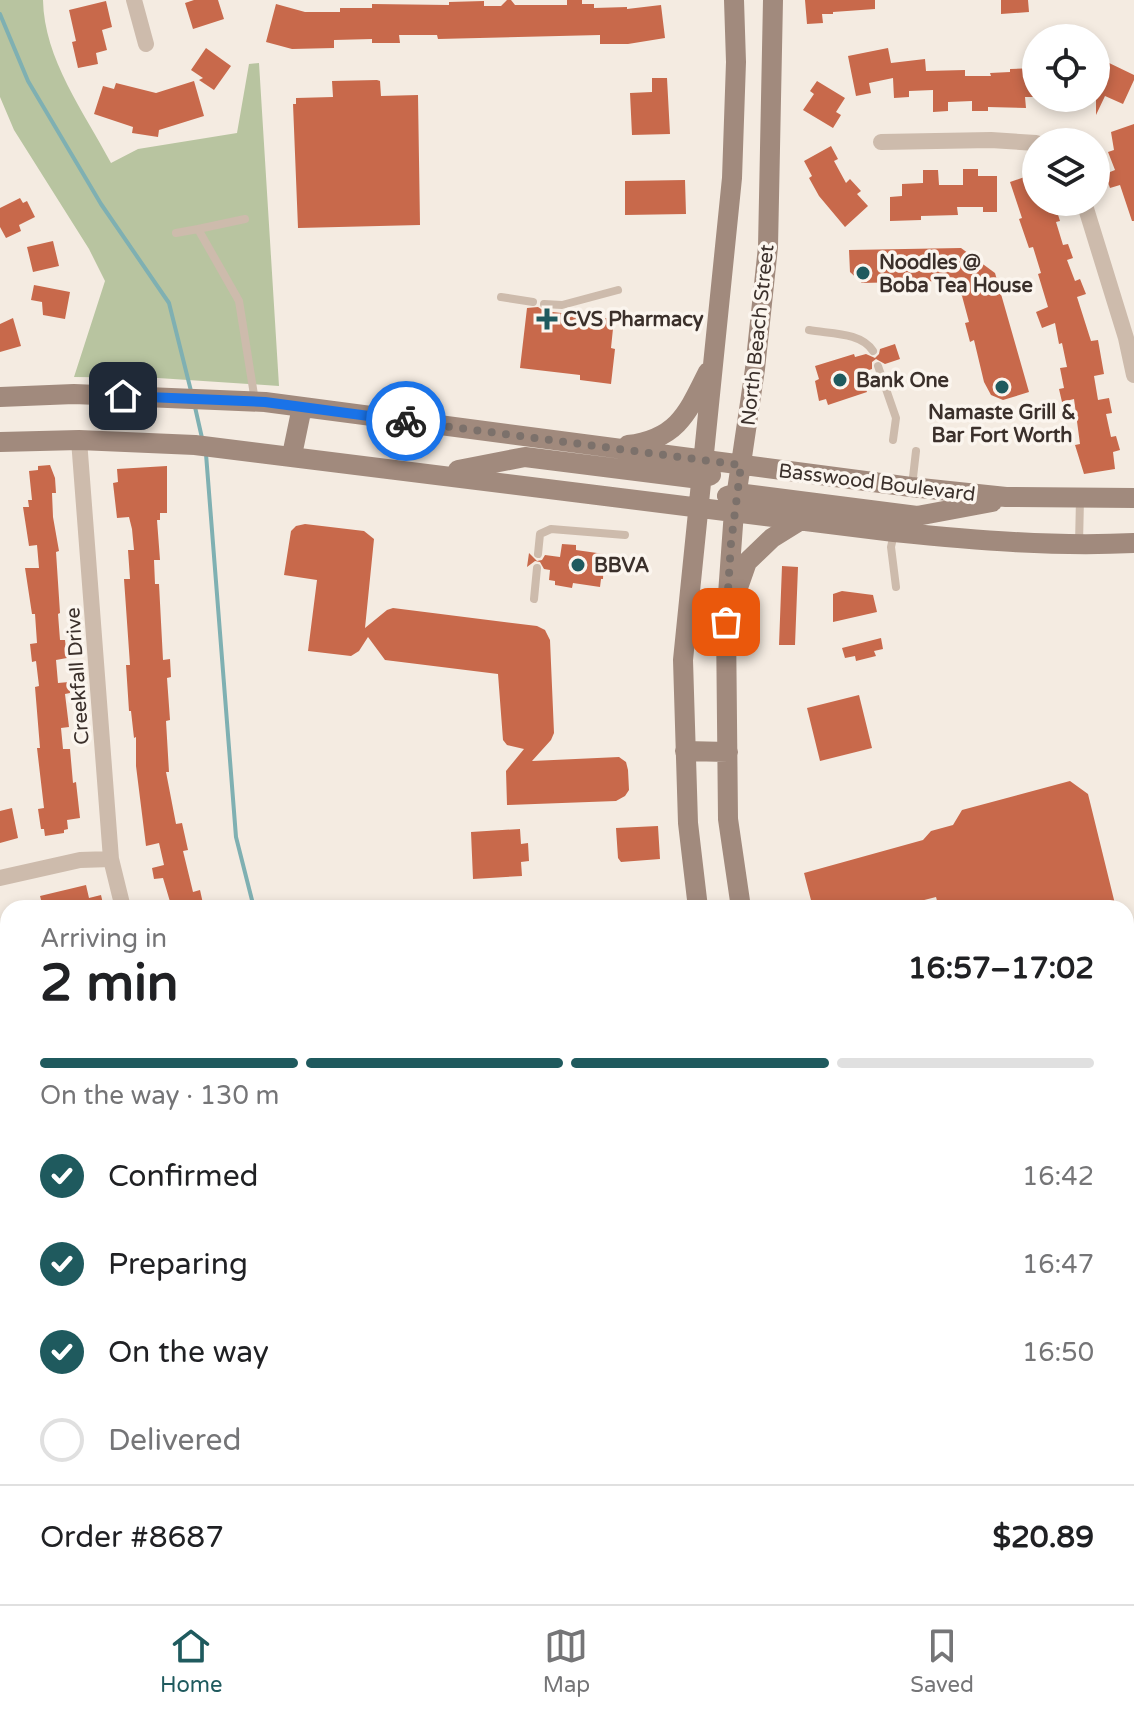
<!DOCTYPE html>
<html lang="en">
<head>
<meta charset="utf-8">
<style>
  :root { --surface:#fff; --page:#f2f2f2; --text:#202124; --muted:#757577; --line:#e0e0e0; --accent:#1f5a5e }
  body { margin:0; font-family:"Varela Round",sans-serif; background:var(--page); color:var(--text); height:100vh; display:flex; flex-direction:column; font-size:30px; white-space:nowrap }
  * { box-sizing:border-box; margin:0 }
  p { font-size:26px; color:var(--muted) }
  .icon { flex:none; width:44px; height:44px; fill:none; stroke:currentColor; stroke-width:2; stroke-linecap:round; stroke-linejoin:round }
  .map { position:relative; flex:1; overflow:hidden }
  .side { position:absolute; left:0px; top:900px; width:1134px; height:704px; display:flex; flex-direction:column; background:var(--surface); border-radius:24px 24px 0 0; box-shadow:0 4px 12px #0003 }
  .side>* { flex:none }
  .tools { position:absolute; left:1022px; top:24px; display:grid; gap:16px }
  .tools a { display:grid; place-items:center; width:88px; height:88px; border-radius:50%; background:var(--surface); box-shadow:0 4px 12px #0003; font-size:40px }
  .pin { position:absolute; display:grid; place-items:center; width:68px; height:68px; color:#fff; margin:-34px; border-radius:16px; box-shadow:0 4px 12px #0006 }
  .courier { position:absolute; display:grid; place-items:center; width:80px; height:80px; margin:-40px; border:6px solid #1a73e8; border-radius:50%; background:#fff; color:#222; box-shadow:0 2px 10px #0007 }
  .headline em { font-style:normal; font-weight:700 }
  .headline div { display:flex; flex-direction:column-reverse }
  .headline { display:flex; align-items:center; justify-content:space-between; height:136px; padding:0 40px }
  h1 { font-size:52px; font-weight:700; line-height:60px }
  .bar { display:grid; grid-template-columns:repeat(4,1fr); gap:12px 8px; align-content:center; height:96px; padding:0 40px }
  .bar i { height:10px; border-radius:6px; background:var(--line) }
  .bar .active { background:var(--accent) }
  .bar p { grid-column:span 4 }
  .line { display:flex; align-items:center; gap:20px; padding:0 40px; border-top:2px solid var(--line) }
  .line div { flex:1 }
  ol { padding:0 40px; list-style:none }
  li { display:flex; align-items:center; gap:24px; height:88px }
  li p { margin-inline-start:auto }
  li .icon { padding:8px; border-radius:50%; background:var(--accent); color:#fff; stroke-width:4 }
  li:last-child { color:var(--muted) }
  li i { width:44px; height:44px; border:4px solid var(--line); border-radius:50% }
  .tabs { display:flex; justify-content:space-around; align-items:center; height:112px; border-top:2px solid var(--line); background:var(--surface); font-size:22px; color:var(--muted) }
  .tabs a { display:grid; justify-items:center; gap:4px }
  .tabs .active { color:var(--accent) }
  .map>svg:first-child { display:block }
  .green { fill:#b8c4a0 }
  .lines { fill:none; stroke-linecap:round; stroke-linejoin:round }
  .stream { stroke:#7fb0b2; stroke-width:4 }
  .building { fill:#c8694b }
  .service { stroke:#cdbbac; stroke-width:8 }
  .minor { stroke:#cdbbac; stroke-width:16 }
  .secondary { stroke:#a18a7d; stroke-width:20 }
  .done { stroke:#7c716b; stroke-width:8; stroke-dasharray:0 14.4 }
  .route { stroke:#1a73e8; stroke-width:10 }
  .poi-dot { fill:#1f5a5e; stroke:#fbf5ee; stroke-width:3 }
  .labels { text-anchor:middle; stroke-width:7; stroke-linejoin:round; paint-order:stroke }
  .poi-label { font-size:20px; font-weight:bold; fill:#3b302b; stroke:#fbf5ee; text-anchor:start }
  .street-label { font-size:20px; fill:#3b302b; stroke:#fbf5ee }
</style>
</head>
<body>
<div class="map">
<svg width="1134" height="1604" viewBox="0 0 1134 1604">
  <rect width="100%" height="100%" fill="#f4ebe1"/>
  <path class="green" d="M0,0H43C44,59 84,112 111,163L138,149L237,133L249,64L259,63L279,386L158,378L74,377L105,281L89,249L14,130L0,97Z"/>
  <g class="lines">
    <path class="stream" d="M0,14L28,81L101,204L169,303L191,391
      M195,407L202,438
      M206,454L236,837L254,908
      M601,1596L603,1604"/>
  </g>
  <path class="building" d="M194,0H218L224,19L193,29L185,3Z
    M507,0H511L515,5H567V0H582V4H594V8L627,7V9L661,5L665,38L628,44H600V35L438,39L437,35H399L400,43H372V39L334,40V48L292,49L266,42L276,4L305,12H340V8H372V4L449,5V2L484,1V6H501Z
    M805,0H875V9L833,12V14H822L823,23L807,24Z
    M1001,0H1028L1029,12L1001,14Z
    M106,1L112,27L102,30L107,50L96,53L98,64L78,68L72,42L76,41L69,10Z
    M206,48L231,66L214,90L199,80L203,78L191,70Z
    M888,48L891,63L925,59L926,71L965,70V76H991L990,73L1010,72V69L1036,68V97H1025L1026,108L988,107V111H972V101L948,102V111L933,112V90L909,91V97L894,98L893,78L869,83L871,93L856,96L848,56Z
    M1105,61L1134,75V80L1123,104L1105,96L1096,115V80Z
    M652,78H667L670,134L632,135L630,93L652,92Z
    M377,80L380,81L381,96L418,95L420,225L298,228L293,104H296V98L333,97L332,81Z
    M194,81L204,116L159,130L158,137L132,133L133,127L94,114L103,86L114,89L116,83L156,93Z
    M817,81L845,98L836,112L841,115L833,128L803,110L814,94L810,91Z
    M1134,124V221H1132L1120,185L1110,188L1105,174L1115,170L1108,152L1114,150L1111,132Z
    M831,146L838,159L834,161L846,183L850,179L861,191L857,194L868,206L845,227L819,196L809,178L812,176L804,161Z
    M963,169H978V176H997V212H983V207H957L958,215L921,216V220L890,221V197L902,196V184L923,183V170H938L939,185H963Z
    M1036,173V202H1054L1060,221L1056,222L1063,245L1068,244L1073,258L1067,260L1075,281L1080,279L1086,294L1077,297L1091,341L1098,340L1104,374L1094,376L1098,400L1109,398L1112,413L1106,414L1111,437L1116,436L1120,450L1113,452L1115,469L1084,474L1075,445L1080,444L1074,399L1062,402L1059,389L1064,388L1060,368L1067,367L1062,343L1059,344L1055,323L1042,328L1036,312L1048,307L1038,274L1041,273L1033,247L1029,248L1019,219L1022,218L1010,182Z
    M685,180L686,214L625,215V181Z
    M20,198L23,203L27,201L35,217L19,225L21,231L6,238L0,227V208Z
    M53,241L59,266L33,272L27,247Z
    M961,248L995,273L1029,392L1003,400L991,395L984,382L974,340L970,342L965,323L969,322L962,296L942,281L862,283L850,272L849,250Z
    M34,285L70,292L65,319L43,315L42,302L31,300Z
    M538,307L544,311L614,319L611,348L615,349L611,384L580,380V375L520,368L527,308Z
    M13,318L21,346L0,352V324Z
    M895,344L900,359L885,364L876,359L872,362V369L860,373L867,392L828,405L826,399L819,401L815,381L819,379L815,366L854,354L855,357L866,354L875,358L879,354L880,349Z
    M50,465L55,478L56,493H52L53,517L59,551L56,552L60,613L58,614L60,640H65L67,658L56,660L58,683L69,682L70,693L65,694L69,727L61,728L63,749H70L73,783L76,782L80,818L67,820L68,829L64,830V833L45,836L44,829H41L38,809L44,808L37,748H40L35,687L39,686L36,661L32,662L30,644L37,643L35,614H32L25,568H39L37,545L29,546L23,507H29L28,500H32L29,471L38,470V466Z
    M167,466V513H160V520H157L160,560H154L155,584H159L163,660L170,659L171,677L167,678L170,720L166,721L169,772H166L176,824L182,823L188,850L183,851L193,892L200,890L204,908H175L171,905L163,878L154,879L152,868L164,865L159,843L146,846L136,766V737L134,738L131,711H129L126,665H130L124,579H130L128,550H134L132,529L129,517L117,518L113,483L118,482L117,469Z
    M305,524L364,531L374,539L365,628L387,610L393,608L537,626L545,630L550,640L554,733L551,740L532,761L619,757L626,762L628,770L629,790L625,796L616,801L507,805L506,771L524,749L507,745L503,740L498,674L385,660L368,637L359,651L351,656L308,651L317,580L284,575L291,531L296,526Z
    M562,544L576,545V550L604,554L603,579H601L600,587L573,583L572,588L555,585V581L549,580L550,570L544,569L540,562L535,561L527,567L529,553L537,561L542,560L545,555L560,557Z
    M782,566L798,567L795,645H779Z
    M842,591L873,595L877,612L833,622V594Z
    M881,638L883,649L874,651L876,656L856,661L855,656L845,658L842,648Z
    M859,695L872,748L820,761L807,708Z
    M1070,781L1088,794L1116,908H939L936,897L893,908H813L804,873L923,840L931,831L953,825L962,810Z
    M12,808L18,838L0,843V811Z
    M658,826L660,859L621,862L618,858L616,828Z
    M520,829L521,844L528,843L529,861L521,862L522,876L473,879L471,832Z
    M86,885L89,898L101,895L104,908H43L40,896Z"/>
  <g class="lines">
    <path class="service" d="M198,229L245,219
      M176,233L198,229L239,301L255,401
      M501,297L533,302
      M544,304L562,305L618,290
      M809,330C830,334 861,332 873,351
      M878,366L896,418L893,440
      M912,486L916,451
      M894,533L891,547L896,587
      M1079,544L1080,499
      M538,554L540,534L551,529L625,535
      M534,599L537,568
      M666,1596L668,1604
      M812,1596L814,1604"/>
    <path class="minor" d="M134,0L146,44
      M881,142L991,140L1036,143
      M1084,202L1126,338L1134,375
      M79,440L111,859L123,908
      M0,878L80,860L111,859
      M0,1050L8,1048
      M1126,1094L1134,1093
      M0,1228L8,1226
      M1126,1285L1134,1283
      M0,1402L8,1401
      M1126,1471L1134,1469
      M0,1577L8,1575
      M483,1596L485,1604"/>
    <path class="secondary" d="M0,397L74,394L265,402L911,487L1006,497L1134,498
      M0,442L79,440L195,445L894,532C974,540 1053,547 1134,543
      M628,445C678,439 688,412 708,372
      M292,455L302,407
      M458,470L525,457L700,479L711,475
      M727,496L737,493L917,516L992,502
      M734,599L747,562L772,538L801,520
      M685,751L728,752
      M698,908L688,823L683,660L732,178L736,62L734,0
      M741,908L728,819L726,622L734,511L755,369L768,247L773,0
      M853,1596L855,1604
      M893,1596L895,1604"/>
  </g>
  <g class="lines">
    <path class="done" d="M406,421L741,465L731,543L726,622"/>
    <path class="route" d="M123,396L265,402L406,421"/>
  </g>
  <g class="poi-dot">
    <circle cx="863" cy="273" r="8"/>
    <path d="M543 307h8v8h8v8h-8v8h-8v-8h-8v-8h8z"/>
    <circle cx="840" cy="380" r="8"/>
    <circle cx="1002" cy="387" r="8"/>
    <circle cx="578" cy="565" r="8"/>
  </g>
  <g class="labels">
    <g class="poi-label">
      <text x="879" y="269">Noodles @<tspan x="879" dy="23">Boba Tea House</tspan></text>
      <text x="563" y="326">CVS Pharmacy</text>
      <text x="856" y="387">Bank One</text>
      <text x="1002" y="419" text-anchor="middle">Namaste Grill &amp;<tspan x="1002" dy="23">Bar Fort Worth</tspan></text>
      <text x="594" y="572">BBVA</text>
    </g>
    <g class="street-label">
      <text transform="translate(757 335) rotate(-84)" y="7">North Beach Street</text>
      <text transform="translate(877 482) rotate(7)" y="7">Basswood Boulevard</text>
      <text transform="translate(77 676) rotate(-94)" y="7">Creekfall Drive</text>
    </g>
  </g>
</svg>
<div class="tools">
<a><svg class="icon" aria-label="locate" viewBox="0 0 24 24"><circle cx="12" cy="12" r="6"/><path d="M12 2v4M12 18v4M2 12h4M18 12h4"/></svg></a>
<a><svg class="icon" aria-label="layers" viewBox="0 0 24 24"><path d="M12 4l9 5-9 5-9-5zM3 14l9 5 9-5"/></svg></a>
</div>
<div class="pin" style="left:726px;top:622px;background:#ea580c"><svg class="icon" aria-label="bag" viewBox="0 0 24 24"><path d="M5 8h14l-1 12H6zM9 8a3 3 0 0 1 6 0"/></svg></div>
<div class="pin" style="left:123px;top:396px;background:#1f2937"><svg class="icon" aria-label="home" viewBox="0 0 24 24"><path d="M3 11l9-7 9 7M6 9v11h12V9"/></svg></div>
<div class="courier" style="left:406px;top:421px"><svg class="icon" aria-label="bike" viewBox="0 0 24 24"><circle cx="6" cy="16" r="4"/><circle cx="18" cy="16" r="4"/><path d="M6 16l4-8h5l3 8M10 8l3 8H6M13 5h3"/></svg></div>
<section class="side">
<div class="headline"><div><h1>2 min</h1><p>Arriving in</p></div><em>16:57–17:02</em></div>
<div class="bar"><i class="active"></i><i class="active"></i><i class="active"></i><i></i><p>On the way · 130 m</p></div>
<ol>
<li><svg class="icon" aria-label="check" viewBox="0 0 24 24"><path d="M5 12l5 5 9-10"/></svg>Confirmed<p>16:42</p></li>
<li><svg class="icon" aria-label="check" viewBox="0 0 24 24"><path d="M5 12l5 5 9-10"/></svg>Preparing<p>16:47</p></li>
<li><svg class="icon" aria-label="check" viewBox="0 0 24 24"><path d="M5 12l5 5 9-10"/></svg>On the way<p>16:50</p></li>
<li><i></i>Delivered</li>
</ol>
<div class="line" style="height:104px"><div>Order #8687</div><b>$20.89</b></div>
</section>
</div>
<nav class="tabs">
<a class="active"><svg class="icon" aria-label="home" viewBox="0 0 24 24"><path d="M3 11l9-7 9 7M6 9v11h12V9"/></svg>Home</a>
<a><svg class="icon" aria-label="map" viewBox="0 0 24 24"><path d="M3 6l6-2 6 2 6-2v14l-6 2-6-2-6 2zM9 4v14M15 6v14"/></svg>Map</a>
<a><svg class="icon" aria-label="saved" viewBox="0 0 24 24"><path d="M7 4h10v16l-5-4-5 4z"/></svg>Saved</a>
</nav>
</body>
</html>
